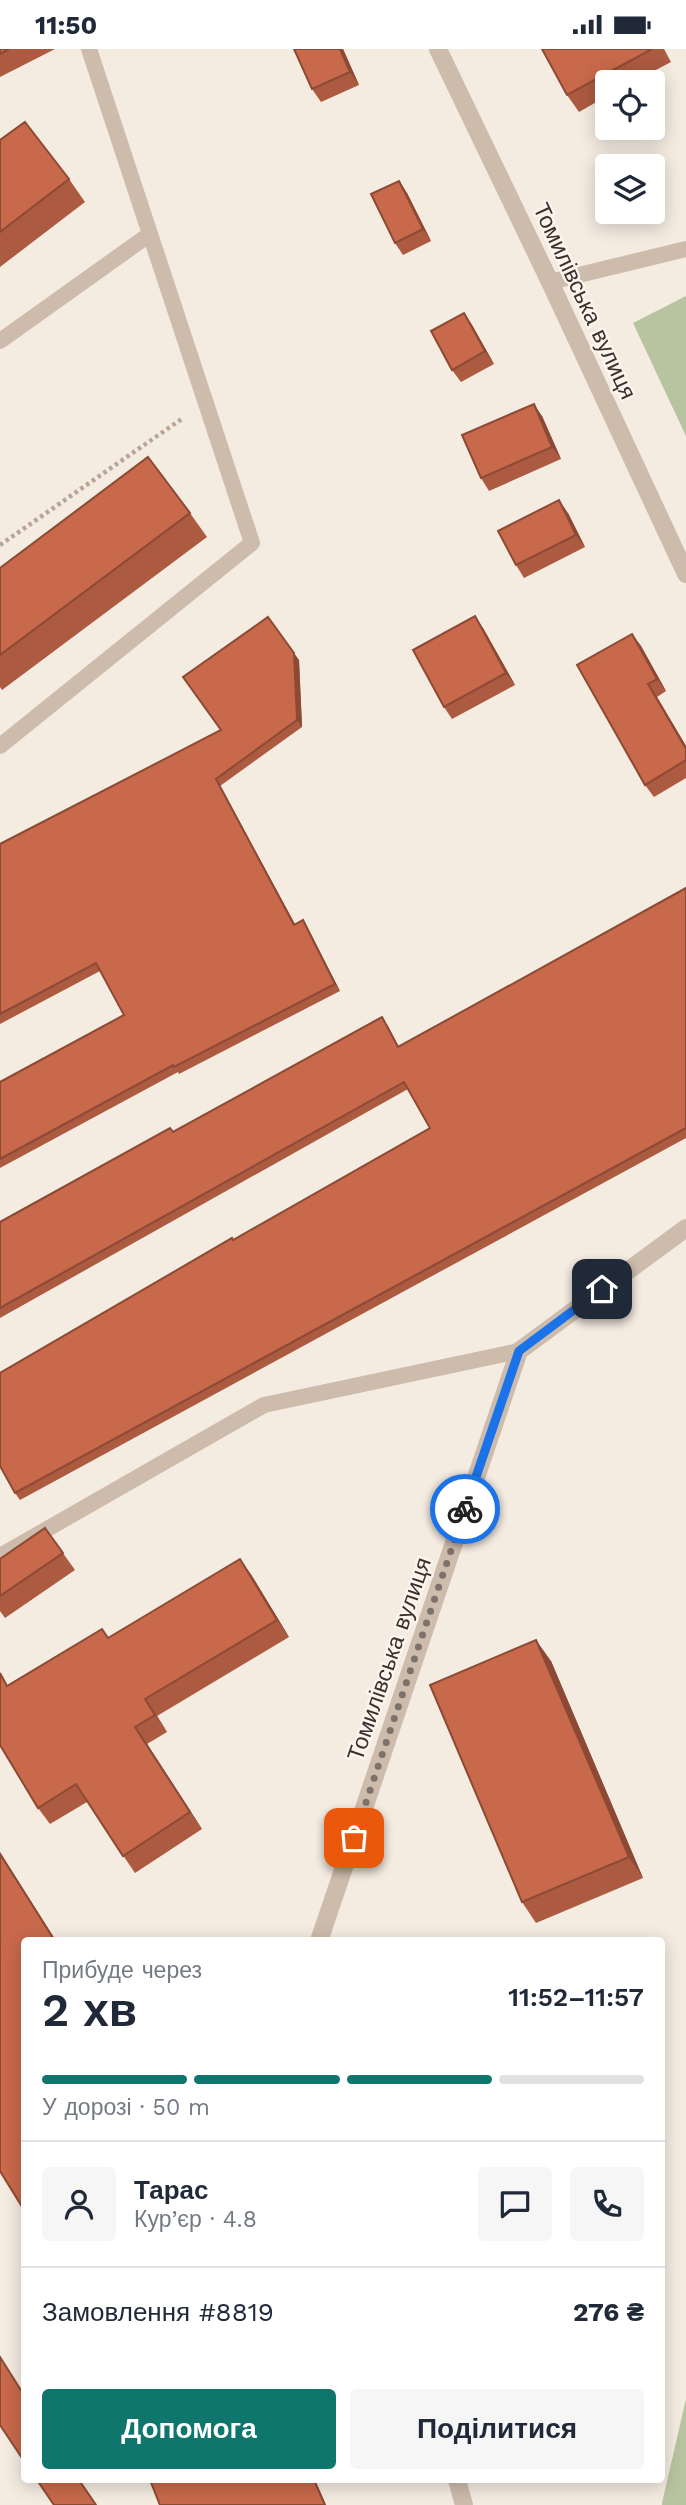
<!DOCTYPE html>
<html lang="uk">
<head>
<meta charset="utf-8">
<style>
  :root { --surface:#fff; --page:#f6f6f7; --text:#1f2937; --muted:#747a83; --line:#e0e1e3; --accent:#0f766e }
  body { margin:0; font-family:"Work Sans",sans-serif; background:var(--page); color:var(--text); height:100vh; display:flex; flex-direction:column; font-size:26px; white-space:nowrap }
  * { box-sizing:border-box; margin:0 }
  p { font-size:23px; color:var(--muted) }
  .icon { flex:none; width:38px; height:38px; fill:none; stroke:currentColor; stroke-width:2; stroke-linecap:round; stroke-linejoin:round }
  .map { position:relative; flex:1; overflow:hidden }
  .panel { position:absolute; left:21px; top:1888px; width:644px; height:546px; display:flex; flex-direction:column; background:var(--surface); border-radius:7px; box-shadow:0 4px 18px #0003 }
  .panel>* { flex:none }
  .fabs { position:absolute; left:595px; top:21px; display:grid; gap:14px }
  .fabs a { display:grid; place-items:center; width:70px; height:70px; border-radius:7px; background:var(--surface); box-shadow:0 4px 18px #0003; font-size:35px }
  .pin { position:absolute; display:grid; place-items:center; width:60px; height:60px; color:#fff; margin:-30px; border-radius:14px; box-shadow:0 4px 10px #0006 }
  .courier { position:absolute; display:grid; place-items:center; width:70px; height:70px; margin:-35px; border:5px solid #1a73e8; border-radius:50%; background:#fff; color:#222; box-shadow:0 2px 9px #0007 }
  .overview em { font-style:normal; font-weight:600 }
  .overview div { display:flex; flex-direction:column-reverse }
  .overview { display:flex; align-items:center; justify-content:space-between; height:119px; padding:0 21px }
  h1 { font-size:46px; font-weight:600; line-height:52px }
  .bar { display:grid; grid-template-columns:repeat(4,1fr); gap:10px 7px; align-content:center; height:84px; padding:0 21px }
  .bar i { height:9px; border-radius:5px; background:var(--line) }
  .bar .current { background:var(--accent) }
  .bar p { grid-column:span 4 }
  .line { display:flex; align-items:center; gap:18px; padding:0 21px; border-top:2px solid var(--line) }
  .line div { flex:1 }
  .round { display:grid; place-items:center; flex:none; width:74px; height:74px; border-radius:7px; background:var(--page) }
  .cta { display:flex; gap:14px; margin-top:auto; padding:14px 21px }
  .cta a { flex:1; height:80px; border-radius:7px; background:var(--accent); color:#fff; font-size:28px; font-weight:600; line-height:80px; text-align:center }
  .cta a+a { background:var(--page); color:var(--text) }
  .status { display:flex; justify-content:space-between; align-items:center; height:49px; padding:0 35px; background:var(--surface); direction:ltr }
  .status svg { height:19px; fill:currentColor }
  .map>svg:first-child { display:block }
  .green { fill:#b8c4a0 }
  .lines { fill:none; stroke-linecap:round; stroke-linejoin:round }
  .path { stroke:#b9a596; stroke-width:4.5; stroke-dasharray:3.5 3.5; stroke-linecap:butt }
  .lane { stroke:#cdbbac; stroke-width:16 }
  .street { stroke:#cdbbac; stroke-width:18 }
  .wall { fill:#ac5a40 }
  .shaded-wall { fill:#8c4a34 }
  .building { fill:#c8694b; stroke:#8c4a34; stroke-width:2 }
  .done { stroke:#7c716b; stroke-width:7; stroke-dasharray:0 12.6 }
  .route { stroke:#1a73e8; stroke-width:9 }
  .labels { text-anchor:middle; stroke-width:5; stroke-linejoin:round; paint-order:stroke }
  .street-label { font-size:23px; fill:#3b302b; stroke:#fbf5ee }
</style>
</head>
<body>
<div class="status"><b>11:50</b><svg viewBox="0 0 49 12"><path d="M0 12V9h3v3zM5 12V6h3v6zM10 12V3h3v9zM15 12V0h3v12zM26 1h20v11H26zM47 4h2v5h-2z"/></svg></div>
<div class="map">
<svg width="686" height="2456" viewBox="0 0 686 2456">
  <rect width="100%" height="100%" fill="#f4ebe1"/>
  <path class="green" d="M686,247V387L633,274Z
    M686,2350V2456H662V2454Z"/>
  <g class="lines">
    <path class="path" d="M0,496L183,369"/>
    <path class="lane" d="M550,233L686,200
      M0,292L150,185
      M0,697L252,494L89,0
      M0,1507L264,1356L519,1302"/>
    <path class="street" d="M438,0L550,233L686,525
      M319,1892L519,1302L686,1179
      M457,2431L464,2456"/>
  </g>
  <path class="wall" d="M0,0H55L0,28Z
    M343,0L359,36L321,53L312,40Z
    M542,0H664L671,13L633,33H607V47L579,63L567,46Z
    M0,91L69,130L85,153L0,218Z
    M399,132L407,144L431,192L403,206L395,194Z
    M464,264L472,276L494,315L461,333L452,321Z
    M542,367L561,410L489,442L481,429Z
    M190,464L207,488L2,641L0,638V519Z
    M568,464L585,498L524,529L516,516Z
    M483,579L515,636L452,670L444,658Z
    M632,585L641,597L666,642L657,648L686,697V729L654,748L645,736Z
    M299,611L302,678L220,737L295,875L303,871L307,878L340,942L179,1025L178,1023L0,1119V1033L124,966L100,922L0,975V795L221,681Z
    M686,839V1089L20,1451L15,1444L233,1191L430,1079L408,1040L0,1269V1173L173,1083L387,975L399,998Z
    M45,1479L75,1521L5,1569L0,1562V1510Z
    M240,1510L252,1527L289,1588L157,1667L167,1683L147,1695L202,1780L135,1824L87,1753L50,1775L38,1759L9,1636L109,1589Z
    M551,1612L643,1829L536,1874L522,1853Z"/>
  <path class="shaded-wall" d="M340,0H343L359,36L350,23Z
    M399,132L407,144L431,192L423,180Z
    M464,264L472,276L494,315L485,302Z
    M534,355L542,367L561,410L552,398Z
    M559,451L568,464L585,498L576,486Z
    M475,567L483,579L515,636L506,624Z
    M632,585L641,597L666,642L657,630Z
    M294,604L299,611L302,678L297,671Z
    M648,635L657,648L686,697V700Z
    M216,730L220,737L299,883L294,876Z
    M303,871L307,878L340,942L335,935Z
    M240,1510L252,1527L289,1588L277,1571Z
    M536,1591L551,1612L643,1829L629,1808Z
    M145,1650L157,1667L167,1683L155,1666Z
    M135,1678L147,1695L202,1780L190,1763Z
    M0,1803L56,1892H55L0,1805Z
    M314,2431H315L326,2456H325Z"/>
  <path class="building" d="M0,0H9L0,5Z
    M294,0H340L350,23L312,40Z
    M542,0H652L567,46Z
    M25,73L69,130L0,183V91Z
    M399,132L423,180L395,194L371,145Z
    M464,264L485,302L452,321L431,282Z
    M534,355L552,398L481,429L462,386Z
    M148,408L190,464L0,606V519Z
    M559,451L576,486L516,516L498,482Z
    M475,567L506,624L444,658L413,601Z
    M268,568L294,604L297,671L216,730L294,876L303,871L335,935L174,1018L173,1016L0,1110V1033L124,966L96,914L0,965V795L221,681L183,628Z
    M632,585L657,630L648,635L686,700V711L645,736L577,616Z
    M686,839V1079L15,1444L0,1417V1324L232,1189L233,1191L430,1079L404,1033L0,1259V1173L170,1079L173,1083L382,968L398,998Z
    M45,1479L63,1504L0,1547V1510Z
    M240,1510L277,1571L145,1650L155,1666L135,1678L190,1763L123,1807L76,1735L38,1759L0,1696V1624L7,1637L102,1580L108,1589Z
    M536,1591L629,1808L522,1853L430,1636Z
    M0,1805L55,1892H24V2161L0,2122Z
    M0,2308L24,2346V2412L0,2376Z
    M37,2431H79L96,2456H54Z
    M150,2431H314L325,2456H160Z"/>
  <g class="lines">
    <path class="done" d="M354,1789L465,1460"/>
    <path class="route" d="M465,1460L519,1302L602,1240"/>
  </g>
  <g class="labels">
    <g class="street-label">
      <text transform="translate(585 252) rotate(65)" y="8">Томилівська вулиця</text>
      <text transform="translate(389 1610) rotate(-71)" y="8">Томилівська вулиця</text>
    </g>
  </g>
</svg>
<div class="fabs">
<a><svg class="icon" aria-label="locate" viewBox="0 0 24 24"><circle cx="12" cy="12" r="6"/><path d="M12 2v4M12 18v4M2 12h4M18 12h4"/></svg></a>
<a><svg class="icon" aria-label="layers" viewBox="0 0 24 24"><path d="M12 4l9 5-9 5-9-5zM3 14l9 5 9-5"/></svg></a>
</div>
<div class="pin" style="left:354px;top:1789px;background:#ea580c"><svg class="icon" aria-label="bag" viewBox="0 0 24 24"><path d="M5 8h14l-1 12H6zM9 8a3 3 0 0 1 6 0"/></svg></div>
<div class="pin" style="left:602px;top:1240px;background:#1f2937"><svg class="icon" aria-label="home" viewBox="0 0 24 24"><path d="M3 11l9-7 9 7M6 9v11h12V9"/></svg></div>
<div class="courier" style="left:465px;top:1460px"><svg class="icon" aria-label="bike" viewBox="0 0 24 24"><circle cx="6" cy="16" r="4"/><circle cx="18" cy="16" r="4"/><path d="M6 16l4-8h5l3 8M10 8l3 8H6M13 5h3"/></svg></div>
<section class="panel">
<div class="overview"><div><h1>2 хв</h1><p>Прибуде через</p></div><em>11:52–11:57</em></div>
<div class="bar"><i class="current"></i><i class="current"></i><i class="current"></i><i></i><p>У дорозі · 50 m</p></div>
<div class="line" style="height:126px"><a class="round"><svg class="icon" aria-label="person" viewBox="0 0 24 24"><circle cx="12" cy="8" r="4"/><path d="M4 21q1-7 8-7t8 7"/></svg></a><div><b>Тарас</b><p>Кур’єр · 4.8</p></div><a class="round"><svg class="icon" aria-label="chat" viewBox="0 0 24 24"><path d="M4 5h16v11H9l-5 4z"/></svg></a><a class="round"><svg class="icon" aria-label="phone" viewBox="0 0 24 24"><path d="M5 4h4l2 5-3 2q2 4 5 5l2-3 5 2v4C11 20 4 13 5 4z"/></svg></a></div>
<div class="line" style="height:91px"><div>Замовлення #8819</div><b>276 ₴</b></div>
<div class="cta"><a>Допомога</a><a>Поділитися</a></div>
</section>
</div>
</body>
</html>
